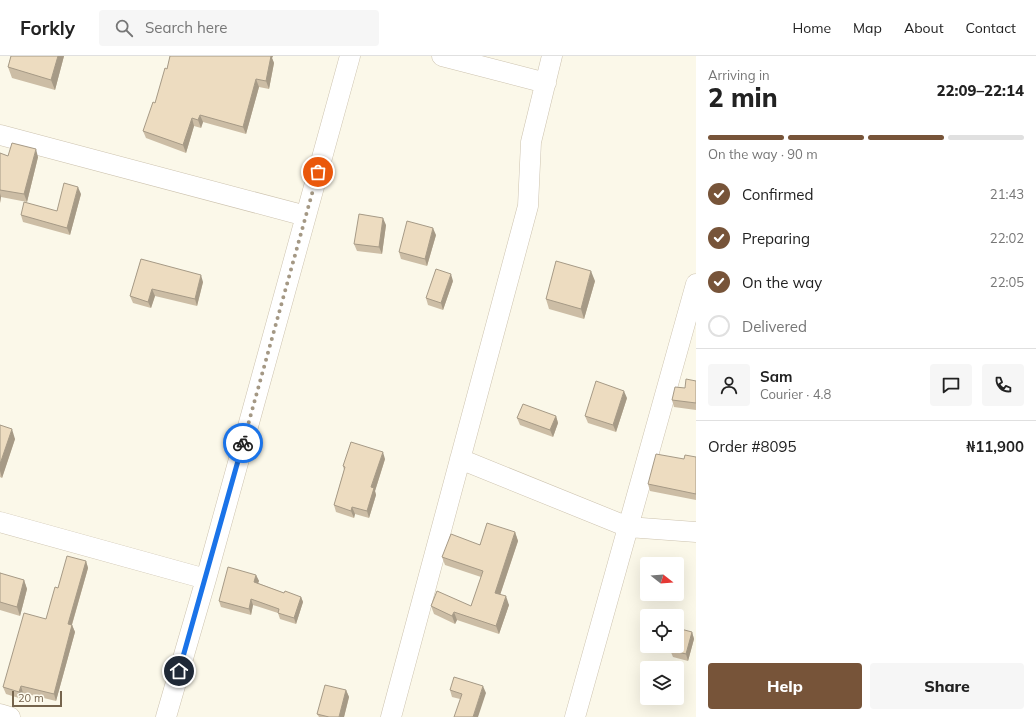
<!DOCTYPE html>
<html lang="en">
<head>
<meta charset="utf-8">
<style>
  :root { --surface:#fff; --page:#f6f6f6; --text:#222; --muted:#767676; --line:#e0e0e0; --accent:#775439 }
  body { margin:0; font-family:Mulish,sans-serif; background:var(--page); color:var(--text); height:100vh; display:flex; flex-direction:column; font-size:15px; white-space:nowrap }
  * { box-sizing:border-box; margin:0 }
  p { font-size:13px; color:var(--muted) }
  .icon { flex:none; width:22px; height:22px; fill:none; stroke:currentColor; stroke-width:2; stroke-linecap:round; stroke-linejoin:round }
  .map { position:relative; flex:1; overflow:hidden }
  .side { display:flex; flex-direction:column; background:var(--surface); width:340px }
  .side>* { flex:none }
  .needle { width:26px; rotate:107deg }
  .buttons { position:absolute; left:640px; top:501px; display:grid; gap:8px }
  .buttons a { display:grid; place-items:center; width:44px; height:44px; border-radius:4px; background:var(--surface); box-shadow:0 4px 16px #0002; font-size:20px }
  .scale { position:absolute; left:12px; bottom:10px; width:50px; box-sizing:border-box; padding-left:4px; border:2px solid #75644d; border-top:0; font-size:11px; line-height:14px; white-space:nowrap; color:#75644d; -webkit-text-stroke:3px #fefbef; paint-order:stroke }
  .pin { position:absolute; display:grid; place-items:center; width:34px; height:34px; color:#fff; margin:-17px; border:2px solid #fff; border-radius:50%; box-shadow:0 1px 4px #0007 }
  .courier { position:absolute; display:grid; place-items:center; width:40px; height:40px; margin:-20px; border:3px solid #1a73e8; border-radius:50%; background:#fff; color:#222; box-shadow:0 1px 5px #0007 }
  .head em { font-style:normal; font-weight:800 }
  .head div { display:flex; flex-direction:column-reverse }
  .head { display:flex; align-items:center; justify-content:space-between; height:68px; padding:0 12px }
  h1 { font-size:26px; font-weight:800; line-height:30px }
  .bar { display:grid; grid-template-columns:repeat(4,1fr); gap:6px 4px; align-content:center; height:48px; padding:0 12px }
  .bar i { height:5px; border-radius:3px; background:var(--line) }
  .bar .active { background:var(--accent) }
  .bar p { grid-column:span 4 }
  .line { display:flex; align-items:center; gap:10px; padding:0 12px; border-top:1px solid var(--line) }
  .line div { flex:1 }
  .round { display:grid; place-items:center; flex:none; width:42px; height:42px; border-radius:4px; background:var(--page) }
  ol { padding:0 12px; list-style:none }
  li { display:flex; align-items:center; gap:12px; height:44px }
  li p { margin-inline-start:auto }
  li .icon { padding:4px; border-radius:50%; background:var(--accent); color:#fff; stroke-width:4 }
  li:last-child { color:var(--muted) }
  li i { width:22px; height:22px; border:2px solid var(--line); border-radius:50% }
  .action { display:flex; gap:8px; margin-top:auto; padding:8px 12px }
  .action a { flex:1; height:46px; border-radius:4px; background:var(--accent); color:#fff; font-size:16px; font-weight:800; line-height:46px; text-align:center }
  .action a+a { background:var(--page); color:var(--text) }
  header { display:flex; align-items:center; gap:24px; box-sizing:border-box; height:56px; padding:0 20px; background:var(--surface); border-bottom:1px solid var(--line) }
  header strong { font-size:19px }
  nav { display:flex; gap:22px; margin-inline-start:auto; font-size:14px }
  .search { width:280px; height:36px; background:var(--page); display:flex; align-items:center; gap:10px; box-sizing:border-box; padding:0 14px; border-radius:4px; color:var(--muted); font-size:15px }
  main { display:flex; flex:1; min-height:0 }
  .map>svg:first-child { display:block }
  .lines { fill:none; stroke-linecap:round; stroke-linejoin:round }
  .minor-casing { stroke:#cdc3af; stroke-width:21 }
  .minor { stroke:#fff; stroke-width:20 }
  .wall { fill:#ccbda5 }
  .shaded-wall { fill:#a69a86 }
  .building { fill:#eddcc0; stroke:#a69a86 }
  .done { stroke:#a49884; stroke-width:4; stroke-dasharray:0 7.2 }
  .route { stroke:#1a73e8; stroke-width:5 }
</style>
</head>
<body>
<header>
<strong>Forkly</strong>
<div class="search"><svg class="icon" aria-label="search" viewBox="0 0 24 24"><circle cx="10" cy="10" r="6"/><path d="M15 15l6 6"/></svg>Search here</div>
<nav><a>Home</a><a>Map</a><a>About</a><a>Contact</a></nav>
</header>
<main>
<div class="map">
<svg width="696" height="661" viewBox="0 0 696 661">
  <rect width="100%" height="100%" fill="#fbf8e9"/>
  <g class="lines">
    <defs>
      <path id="minor" d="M442,0L546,27
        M0,79L306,160
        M460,403L628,471L696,476
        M0,466L206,523
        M0,658L10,661
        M166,661L206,523L350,0
        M391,661L528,150L531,86L552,0
        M575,661L696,228"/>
    </defs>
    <use href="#minor" class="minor-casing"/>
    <use href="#minor" class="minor"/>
  </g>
  <path class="wall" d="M11,0H64L55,34L12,22L8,11Z
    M170,0H273L272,2L274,7L269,33L259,31L246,78L203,66L201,72L194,70L186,97L146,82L143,75L155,47L167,13Z
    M0,97L8,100L38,101L27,146L1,141L0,147Z
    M81,138L70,179L23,166L21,159L57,155Z
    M386,169L382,198L357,195L354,188Z
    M436,179L427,210L401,203L399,196Z
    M141,203L203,226L197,250L155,240L151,252L133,247L130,240Z
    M453,225L443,254L428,249L426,242Z
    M595,225L584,263L549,253L546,243Z
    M696,325V354L674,351L672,344L685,332Z
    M627,342L616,376L588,367L585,360Z
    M556,360L558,367L553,381L520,369L517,362Z
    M0,369L15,383L2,422L0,421Z
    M696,401V444L650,435L648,428L684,403Z
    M385,403L375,435L376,439L369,462L355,458L354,462L336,456L334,449L344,414L343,410Z
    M515,476L518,485L500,539L509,549L499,578L457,564L455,568L434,558L431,550H471L481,521L445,509L442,501Z
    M86,505L88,512L72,569L75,576L56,645L23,637L22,643L6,638L3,631L46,563L58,532Z
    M0,516L1,518L24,524L27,533L20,560L0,554Z
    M256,519L259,525L258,527L284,537L301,541L303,546L296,568L280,563L278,557L253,549L251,559L221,551L219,545Z
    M692,576L694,583L688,605L673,601L670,594Z
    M346,634L349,641L344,661H319L317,658Z
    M450,634L486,637L460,643L452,641Z"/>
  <path class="shaded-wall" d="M58,0H64L55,34L51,24Z
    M269,0H273L272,2L274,7L269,33L266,25Z
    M256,23L259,31L246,78L243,71Z
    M200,59L203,66L201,72L198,64Z
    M192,62L194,70L186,97L183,89Z
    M36,93L38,101L27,146L24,138Z
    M78,131L81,138L70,179L67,172Z
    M0,137L1,141L0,147Z
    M383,162L386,169L382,198L379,191Z
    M433,172L436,179L427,210L425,203Z
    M591,215L595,225L584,263L581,253Z
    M451,218L453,225L443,254L441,247Z
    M201,219L203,226L197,250L195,243Z
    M152,233L155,240L151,252L148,246Z
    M624,335L627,342L616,376L613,369Z
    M556,360L558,367L553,381L550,374Z
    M12,373L15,383L2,422L0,415V408Z
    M383,396L385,403L375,435L376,439L369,462L367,455L371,431Z
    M352,451L355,458L354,462L351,455Z
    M515,476L518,485L498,545L495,537Z
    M86,505L88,512L70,575L68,568Z
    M256,519L259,525L256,532L254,526Z
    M24,524L27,533L20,560L17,551Z
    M506,540L509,549L499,578L496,570Z
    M301,541L303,546L296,568L294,562Z
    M251,543L253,549L251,559L249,553Z
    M454,556L457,564L455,568L452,560Z
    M72,569L75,576L56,645L54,638Z
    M692,576L694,583L688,605L686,598Z
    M21,630L23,637L22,643L19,636Z
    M483,630L486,637L478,661H473Z
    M346,634L349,641L344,661H339Z"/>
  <path class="building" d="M11,0H58L51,24L8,11Z
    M170,0H271L266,25L256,23L243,71L200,59L198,64L192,62L183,89L143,75L153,46L155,47L165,12L167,13Z
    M12,87L36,93L24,138L0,134V97L8,100Z
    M64,127L78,131L67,172L21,159L24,146L57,155Z
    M359,158L383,162L379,191L354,188Z
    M407,165L433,172L425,203L399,196Z
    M141,203L201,219L195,243L152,233L148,246L130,240Z
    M556,205L591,215L581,253L546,243Z
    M436,213L451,218L441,247L426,242Z
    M686,323L696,325V347L672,344L675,331L685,332Z
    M596,325L624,335L613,369L585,360Z
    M523,348L556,360L550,374L517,362Z
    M0,369L12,373L0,408Z
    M351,386L383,396L371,431L374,432L367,455L352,451L351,455L334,449L345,411L343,410Z
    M656,398L684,403L685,399L696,401V438L648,428Z
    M487,467L515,476L495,537L506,540L496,570L454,556L452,560L431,550L437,535L471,550L483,515L442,501L451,478L480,489Z
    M67,500L86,505L68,568L72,569L54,638L21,630L19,636L3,631L24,557L46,563L55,531L58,532Z
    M228,511L256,519L254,526L284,537L285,535L301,541L294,562L278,557L279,553L251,543L249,553L219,545Z
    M0,517L24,524L17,551L0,546Z
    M677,572L692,576L686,598L670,594L671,590H677Z
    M454,621L483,630L473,661H454L462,638L450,634Z
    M325,629L346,634L339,661H329L317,658Z"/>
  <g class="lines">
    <path class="done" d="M243,387L318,116"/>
    <path class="route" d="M179,615L243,387"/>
  </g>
</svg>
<div class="buttons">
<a><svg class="needle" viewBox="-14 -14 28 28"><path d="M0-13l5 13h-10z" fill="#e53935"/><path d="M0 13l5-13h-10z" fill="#767676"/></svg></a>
<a><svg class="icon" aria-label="locate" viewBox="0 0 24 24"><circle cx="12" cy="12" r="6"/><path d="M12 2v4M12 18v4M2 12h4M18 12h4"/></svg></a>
<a><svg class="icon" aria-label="layers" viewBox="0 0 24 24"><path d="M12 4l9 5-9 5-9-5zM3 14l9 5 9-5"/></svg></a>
</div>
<div class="scale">20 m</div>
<div class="pin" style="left:318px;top:116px;background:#ea580c"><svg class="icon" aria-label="bag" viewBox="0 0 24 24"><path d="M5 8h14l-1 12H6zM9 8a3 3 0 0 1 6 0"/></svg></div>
<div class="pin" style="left:179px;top:615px;background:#1f2937"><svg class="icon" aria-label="home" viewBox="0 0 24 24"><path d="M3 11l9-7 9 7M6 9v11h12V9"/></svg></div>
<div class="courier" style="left:243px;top:387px"><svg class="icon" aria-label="bike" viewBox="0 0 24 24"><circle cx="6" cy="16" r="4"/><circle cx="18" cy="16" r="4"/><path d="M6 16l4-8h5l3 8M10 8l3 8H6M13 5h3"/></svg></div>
</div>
<section class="side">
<div class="head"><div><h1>2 min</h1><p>Arriving in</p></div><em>22:09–22:14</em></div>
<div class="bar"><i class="active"></i><i class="active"></i><i class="active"></i><i></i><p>On the way · 90 m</p></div>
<ol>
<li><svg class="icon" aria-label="check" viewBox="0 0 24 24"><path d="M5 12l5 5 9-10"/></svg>Confirmed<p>21:43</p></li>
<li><svg class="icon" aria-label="check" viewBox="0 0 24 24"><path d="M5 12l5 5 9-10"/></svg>Preparing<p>22:02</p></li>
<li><svg class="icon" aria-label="check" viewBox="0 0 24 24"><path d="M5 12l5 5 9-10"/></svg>On the way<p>22:05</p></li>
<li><i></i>Delivered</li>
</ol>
<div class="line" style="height:72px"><a class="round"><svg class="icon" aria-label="person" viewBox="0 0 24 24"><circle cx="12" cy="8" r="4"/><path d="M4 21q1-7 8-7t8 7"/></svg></a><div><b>Sam</b><p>Courier · 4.8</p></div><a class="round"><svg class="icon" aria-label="chat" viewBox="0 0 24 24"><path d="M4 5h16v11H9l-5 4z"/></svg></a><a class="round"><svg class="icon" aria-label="phone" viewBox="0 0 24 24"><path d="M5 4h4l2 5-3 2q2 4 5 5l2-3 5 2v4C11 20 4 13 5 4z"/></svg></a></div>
<div class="line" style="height:52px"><div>Order #8095</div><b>₦11,900</b></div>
<div class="action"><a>Help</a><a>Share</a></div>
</section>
</main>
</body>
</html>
